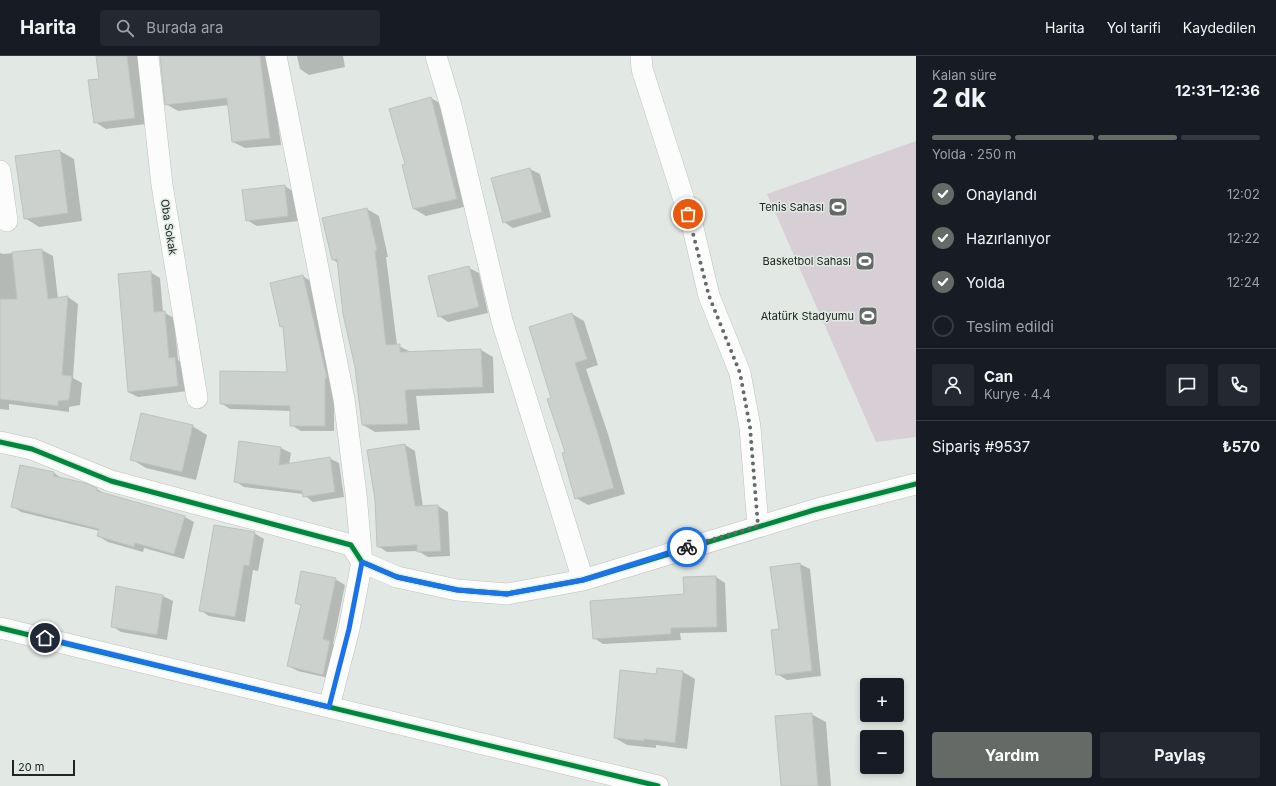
<!DOCTYPE html>
<html lang="tr">
<head>
<meta charset="utf-8">
<style>
  :root { --surface:#171b24; --page:#242831; --text:#f1f3f6; --muted:#9ea1a6; --line:#363941; --accent:#656a67 }
  body { margin:0; font-family:Inter,sans-serif; background:var(--page); color:var(--text); height:100vh; display:flex; flex-direction:column; font-size:15px; white-space:nowrap }
  * { box-sizing:border-box; margin:0 }
  p { font-size:13px; color:var(--muted) }
  .icon { flex:none; width:22px; height:22px; fill:none; stroke:currentColor; stroke-width:2; stroke-linecap:round; stroke-linejoin:round }
  .map { position:relative; flex:1; overflow:hidden }
  .sheet { display:flex; flex-direction:column; background:var(--surface); width:360px }
  .sheet>* { flex:none }
  .tools { position:absolute; left:860px; top:622px; display:grid; gap:8px }
  .tools a { display:grid; place-items:center; width:44px; height:44px; border-radius:4px; background:var(--surface); box-shadow:0 2px 6px #0003; font-size:20px }
  .scale { position:absolute; left:12px; bottom:10px; width:63px; box-sizing:border-box; padding-left:4px; border:2px solid #212623; border-top:0; font-size:11px; line-height:14px; white-space:nowrap; color:#212623; -webkit-text-stroke:3px #dfebe3; paint-order:stroke }
  .pin { position:absolute; display:grid; place-items:center; width:34px; height:34px; color:#fff; margin:-17px; border:2px solid #fff; border-radius:50%; box-shadow:0 1px 4px #0007 }
  .courier { position:absolute; display:grid; place-items:center; width:40px; height:40px; margin:-20px; border:3px solid #1a73e8; border-radius:50%; background:#fff; color:#222; box-shadow:0 1px 5px #0007 }
  .overview em { font-style:normal; font-weight:700 }
  .overview div { display:flex; flex-direction:column-reverse }
  .overview { display:flex; align-items:center; justify-content:space-between; height:68px; padding:0 16px }
  h1 { font-size:26px; font-weight:700; line-height:30px }
  .bar { display:grid; grid-template-columns:repeat(4,1fr); gap:6px 4px; align-content:center; height:48px; padding:0 16px }
  .bar i { height:5px; border-radius:3px; background:var(--line) }
  .bar .selected { background:var(--accent) }
  .bar p { grid-column:span 4 }
  .line { display:flex; align-items:center; gap:10px; padding:0 16px; border-top:1px solid var(--line) }
  .line div { flex:1 }
  .round { display:grid; place-items:center; flex:none; width:42px; height:42px; border-radius:4px; background:var(--page) }
  ol { padding:0 16px; list-style:none }
  li { display:flex; align-items:center; gap:12px; height:44px }
  li p { margin-inline-start:auto }
  li .icon { padding:4px; border-radius:50%; background:var(--accent); color:#fff; stroke-width:4 }
  li:last-child { color:var(--muted) }
  li i { width:22px; height:22px; border:2px solid var(--line); border-radius:50% }
  .action { display:flex; gap:8px; margin-top:auto; padding:8px 16px }
  .action a { flex:1; height:46px; border-radius:4px; background:var(--accent); color:#fff; font-size:16px; font-weight:700; line-height:46px; text-align:center }
  .action a+a { background:var(--page); color:var(--text) }
  header { display:flex; align-items:center; gap:24px; box-sizing:border-box; height:56px; padding:0 20px; background:var(--surface); border-bottom:1px solid var(--line) }
  header strong { font-size:19px }
  nav { display:flex; gap:22px; margin-inline-start:auto; font-size:14px }
  .search { width:280px; height:36px; background:var(--page); display:flex; align-items:center; gap:10px; box-sizing:border-box; padding:0 14px; border-radius:4px; color:var(--muted); font-size:15px }
  main { display:flex; flex:1; min-height:0 }
  .map>svg:first-child { display:block }
  .green { fill:#d8ced6 }
  .shadow { fill:#0003 }
  .building { fill:#ccd1cd; stroke:#bec3c0 }
  .lines { fill:none; stroke-linecap:round; stroke-linejoin:round }
  .street-casing { stroke:#bec2bf; stroke-width:22 }
  .street { stroke:#fbfcfb; stroke-width:21 }
  .cycleway-casing { stroke:#dfebe3; stroke-width:8 }
  .cycleway { stroke:#00873e; stroke-width:5 }
  .done { stroke:#656a67; stroke-width:4; stroke-dasharray:0 7.2 }
  .route { stroke:#1a73e8; stroke-width:5 }
  .labels { text-anchor:middle; stroke-width:3; stroke-linejoin:round; paint-order:stroke }
  .poi-label { font-size:11px; fill:#212623; stroke:#dfebe3; text-anchor:end }
  .street-label { font-size:11px; fill:#212623; stroke:#dfebe3 }
</style>
</head>
<body>
<header>
<strong>Harita</strong>
<div class="search"><svg class="icon" aria-label="search" viewBox="0 0 24 24"><circle cx="10" cy="10" r="6"/><path d="M15 15l6 6"/></svg>Burada ara</div>
<nav><a>Harita</a><a>Yol tarifi</a><a>Kaydedilen</a></nav>
</header>
<main>
<div class="map">
<svg width="916" height="730" viewBox="0 0 916 730">
  <rect width="100%" height="100%" fill="#e2e8e4"/>
  <path class="green" d="M916,85V381L876,386L767,138Z"/>
  <path class="shadow" d="M97,0H150L146,68L106,73L95,66L100,24Z
    M161,0H269L281,89L245,92L233,86L229,49L178,55L166,48Z
    M297,0H343L345,11L309,19L300,13Z
    M431,42L443,49L468,150L426,160L414,153L406,109Z
    M60,95L74,103L82,165L39,171L25,162Z
    M530,113L540,118L551,161L513,172L504,166L492,123Z
    M285,130L294,136L298,165L257,170L247,164Z
    M367,153L379,160L388,201H386L397,289L411,296L481,294L493,301L494,337L416,340L420,374L375,376L363,369L356,311L338,207L332,203L323,163Z
    M42,194L53,200L58,243L68,241L78,248L73,322L82,327L80,349L69,351V356L9,348V354L0,353V197L3,198Z
    M469,212L479,217L488,257L448,266L439,260Z
    M150,216L160,222L163,256L174,262L178,304L184,308L188,335L138,341L128,336Z
    M303,220L312,226L334,327V375H301L291,369V355L230,353L221,347L288,317L284,272L281,270Z
    M572,258L584,265L598,309L586,313L608,378L625,438L588,449L576,442L552,342L530,271Z
    M192,370L207,379L196,424L146,412L131,403Z
    M405,389L415,395L423,451L438,450L448,456L450,500L428,501L418,495L387,496L378,490Z
    M281,392L291,397L289,409L329,402L339,407L344,441L313,446L303,438L244,431L235,425Z
    M21,410L54,417L63,423L97,433L105,438L185,461L194,466L184,503L144,492L143,496L108,486L98,480L100,475L21,456L12,450Z
    M254,477L264,483L258,515L253,514L245,566L209,560L200,554Z
    M800,508L810,513L821,620L787,624L777,618L780,574L772,512Z
    M716,521L725,527L727,576L680,577L681,584L603,588L594,582L685,539Z
    M335,523L345,529L333,588L340,592L333,623L298,615L288,610L302,550L296,547Z
    M117,532L163,540L173,545L167,584L121,576L112,570Z
    M683,616L695,623L687,693L656,689V692L627,689L615,682L657,619Z
    M811,658L826,666L831,730H782Z"/>
  <path class="building" d="M96,0H127L135,62L94,67L88,24L99,23Z
    M160,0H260L270,82L232,86L227,42L165,49Z
    M431,41L457,143L413,153L402,109L405,108L389,53Z
    M60,94L68,157L24,163L15,100Z
    M530,112L542,156L503,167L491,122Z
    M285,129L288,160L246,165L242,134Z
    M367,152L377,194L375,195L386,289L400,288V296L481,293L483,331L405,334L408,368L362,369L355,311L343,258L337,203L332,204L322,162Z
    M42,193L48,243L68,240L62,319L72,320L69,344L58,345V350L0,343V243H17L12,196Z
    M469,210L479,251L438,261L428,220Z
    M151,215L154,256L165,255L169,302L175,301L178,330L128,336L118,218Z
    M303,219L327,322H325V370H290V350L220,348V315L287,316L283,270L280,271L270,227Z
    M572,257L587,303L575,307L596,371L614,432L575,443L562,397L565,396L547,343L551,342L529,271Z
    M141,357L193,369L182,416L130,404Z
    M239,385L281,391L279,409L330,401L335,436L303,441L302,435L234,426Z
    M405,388L415,450L438,449L441,495L417,496V489L377,491L375,444L367,394Z
    M20,409L54,416V420L85,427L97,432V435L185,460L174,498L135,487L134,491L97,480L99,473L11,451Z
    M214,469L255,476L249,510L244,509L235,561L199,555Z
    M800,507L812,615L776,619L771,574L779,573L770,511Z
    M301,515L336,522L323,583L330,585L323,619L287,610L301,549L295,547Z
    M716,520L717,571L671,572V578L593,583L590,545L684,538L683,521Z
    M116,530L163,539L157,579L111,571Z
    M657,612L683,615L675,687L644,683V685L614,682L620,614L656,618Z
    M812,657L818,730H781L775,660Z"/>
  <g class="lines">
    <defs>
      <path id="street" d="M148,0L162,129L197,342
        M276,0L344,343L356,438L362,506L349,573L329,651
        M436,0L451,50L502,265L583,524
        M641,0L642,13L693,172L709,240L740,317L750,371L758,470
        M0,115L7,165
        M0,386L32,393L111,425L351,489L362,506L397,521L457,534L507,538L583,524L814,454L916,428
        M0,572L658,730"/>
    </defs>
    <use href="#street" class="street-casing"/>
    <use href="#street" class="street"/>
    <defs>
      <path id="cycleway" d="M0,386L32,393L111,425L351,489L362,506L397,521L457,534L507,538L583,524L814,454L916,428
        M0,572L658,730"/>
    </defs>
    <use href="#cycleway" class="cycleway-casing"/>
    <use href="#cycleway" class="cycleway"/>
  </g>
  <g class="lines">
    <path class="done" d="M687,491L758,470L750,371L740,317L709,240L688,158"/>
    <path class="route" d="M45,582L329,651L349,573L362,506L397,521L458,534L507,538L583,524L687,491"/>
  </g>
  <defs>
    <symbol id="stadium-square" viewBox="-11 -11 22 22"><rect x="-9" y="-9" width="18" height="18" rx="4" fill="#656a67" stroke="#dfebe3"/><path d="M0-5a6.5 5 0 1 0 0 10a6.5 5 0 1 0 0-10ZM-3.5-1.8h7v3.6h-7Z" fill="#fff"/></symbol>
  </defs>
  <g fill-rule="evenodd">
    <use href="#stadium-square" x="827" y="140" width="22" height="22"/>
    <use href="#stadium-square" x="854" y="194" width="22" height="22"/>
    <use href="#stadium-square" x="857" y="249" width="22" height="22"/>
  </g>
  <g class="labels">
    <g class="poi-label">
      <text x="824" y="155">Tenis Sahası</text>
      <text x="851" y="209">Basketbol Sahası</text>
      <text x="854" y="264">Atatürk Stadyumu</text>
    </g>
    <g class="street-label">
      <text transform="translate(169 171) rotate(81)" y="4">Oba Sokak</text>
    </g>
  </g>
</svg>
<div class="tools">
<a>+</a>
<a>−</a>
</div>
<div class="scale">20 m</div>
<div class="pin" style="left:688px;top:158px;background:#ea580c"><svg class="icon" aria-label="bag" viewBox="0 0 24 24"><path d="M5 8h14l-1 12H6zM9 8a3 3 0 0 1 6 0"/></svg></div>
<div class="pin" style="left:45px;top:582px;background:#1f2937"><svg class="icon" aria-label="home" viewBox="0 0 24 24"><path d="M3 11l9-7 9 7M6 9v11h12V9"/></svg></div>
<div class="courier" style="left:687px;top:491px"><svg class="icon" aria-label="bike" viewBox="0 0 24 24"><circle cx="6" cy="16" r="4"/><circle cx="18" cy="16" r="4"/><path d="M6 16l4-8h5l3 8M10 8l3 8H6M13 5h3"/></svg></div>
</div>
<section class="sheet">
<div class="overview"><div><h1>2 dk</h1><p>Kalan süre</p></div><em>12:31–12:36</em></div>
<div class="bar"><i class="selected"></i><i class="selected"></i><i class="selected"></i><i></i><p>Yolda · 250 m</p></div>
<ol>
<li><svg class="icon" aria-label="check" viewBox="0 0 24 24"><path d="M5 12l5 5 9-10"/></svg>Onaylandı<p>12:02</p></li>
<li><svg class="icon" aria-label="check" viewBox="0 0 24 24"><path d="M5 12l5 5 9-10"/></svg>Hazırlanıyor<p>12:22</p></li>
<li><svg class="icon" aria-label="check" viewBox="0 0 24 24"><path d="M5 12l5 5 9-10"/></svg>Yolda<p>12:24</p></li>
<li><i></i>Teslim edildi</li>
</ol>
<div class="line" style="height:72px"><a class="round"><svg class="icon" aria-label="person" viewBox="0 0 24 24"><circle cx="12" cy="8" r="4"/><path d="M4 21q1-7 8-7t8 7"/></svg></a><div><b>Can</b><p>Kurye · 4.4</p></div><a class="round"><svg class="icon" aria-label="chat" viewBox="0 0 24 24"><path d="M4 5h16v11H9l-5 4z"/></svg></a><a class="round"><svg class="icon" aria-label="phone" viewBox="0 0 24 24"><path d="M5 4h4l2 5-3 2q2 4 5 5l2-3 5 2v4C11 20 4 13 5 4z"/></svg></a></div>
<div class="line" style="height:52px"><div>Sipariş #9537</div><b>₺570</b></div>
<div class="action"><a>Yardım</a><a>Paylaş</a></div>
</section>
</main>
</body>
</html>
